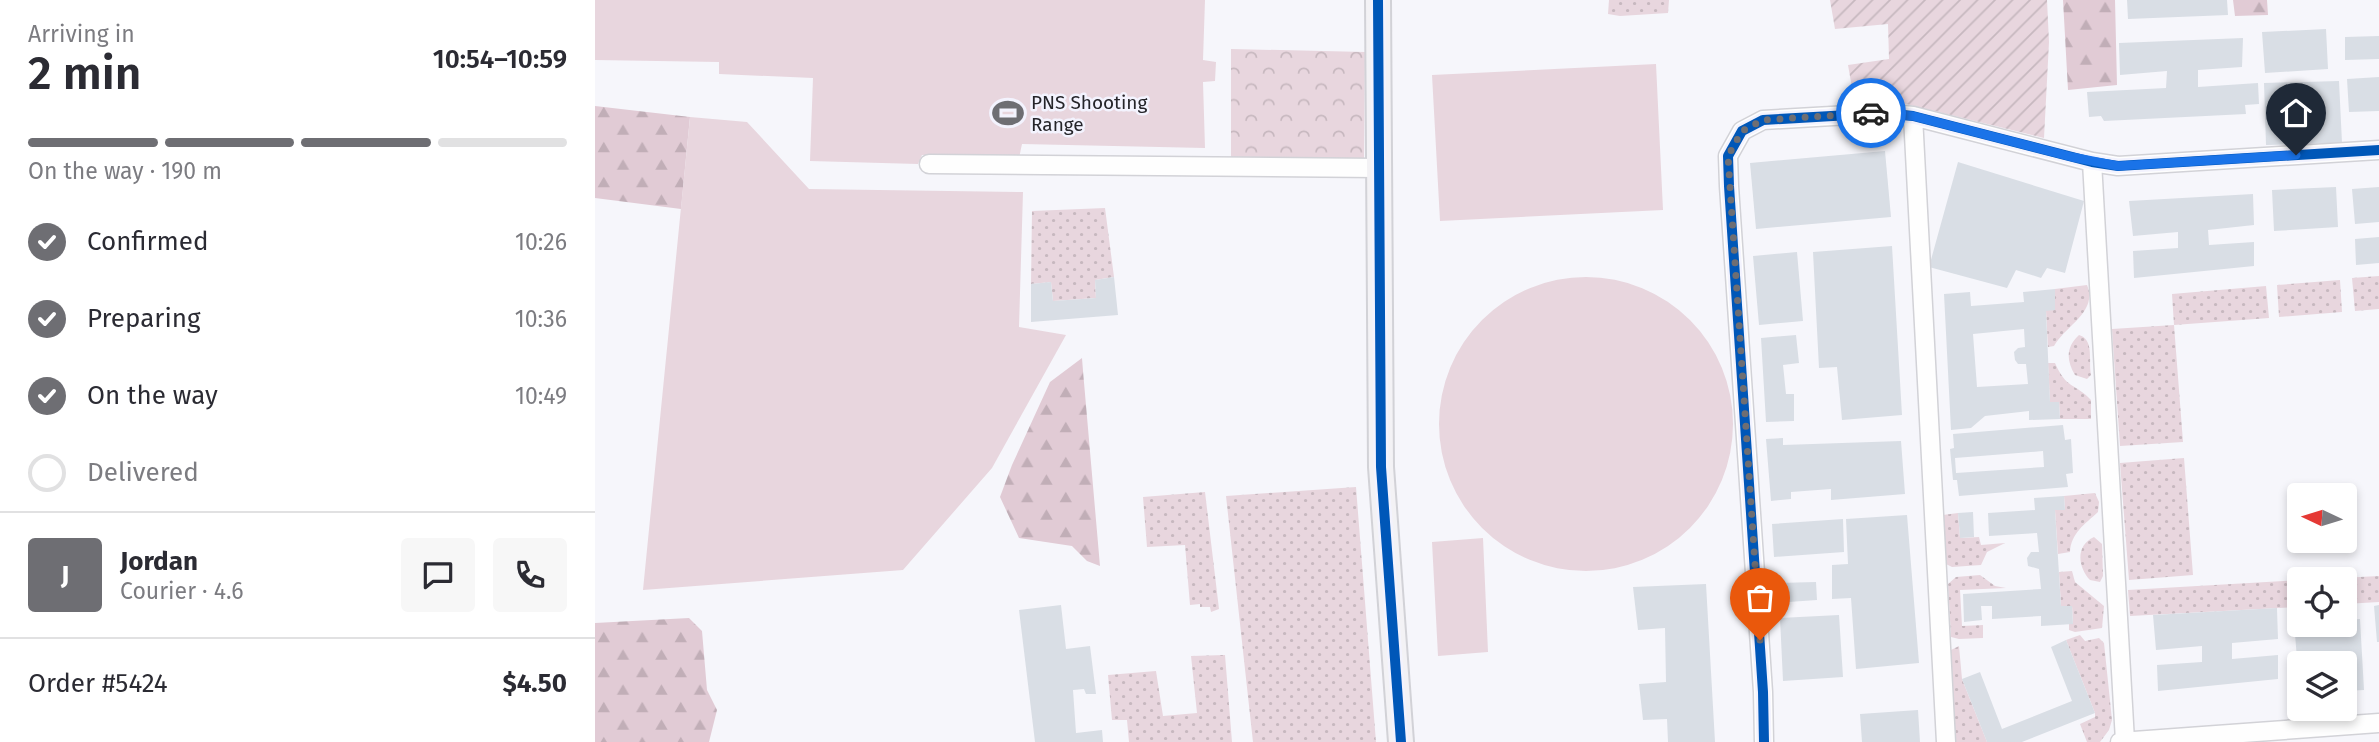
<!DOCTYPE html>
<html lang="en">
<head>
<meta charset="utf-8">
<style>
  :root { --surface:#fff; --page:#f7f7f7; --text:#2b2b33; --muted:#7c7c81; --line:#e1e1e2; --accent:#6e6e73 }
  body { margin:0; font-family:"Fira Sans",sans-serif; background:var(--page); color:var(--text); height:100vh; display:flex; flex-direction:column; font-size:26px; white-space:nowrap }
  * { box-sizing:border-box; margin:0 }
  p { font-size:23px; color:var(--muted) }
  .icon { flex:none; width:38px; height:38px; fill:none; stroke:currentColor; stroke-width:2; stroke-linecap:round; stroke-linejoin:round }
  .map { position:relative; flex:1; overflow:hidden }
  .side { display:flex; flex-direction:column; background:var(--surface); width:595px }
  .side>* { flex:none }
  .needle { width:46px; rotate:274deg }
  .tools { position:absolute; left:1692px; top:483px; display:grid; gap:14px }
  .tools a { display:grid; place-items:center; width:70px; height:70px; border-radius:7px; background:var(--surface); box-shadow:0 4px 10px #0003; font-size:35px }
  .pin { position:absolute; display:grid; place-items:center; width:60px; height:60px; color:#fff; margin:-72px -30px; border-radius:50% 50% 50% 0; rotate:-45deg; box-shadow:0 0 7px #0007 }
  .pin .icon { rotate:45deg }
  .courier { position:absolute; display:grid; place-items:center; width:70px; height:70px; margin:-35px; border:5px solid #1a73e8; border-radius:50%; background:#fff; color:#222; box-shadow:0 2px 9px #0007 }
  .overview em { font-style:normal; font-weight:600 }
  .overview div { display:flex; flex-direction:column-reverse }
  .overview { display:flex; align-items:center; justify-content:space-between; height:119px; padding:0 28px }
  h1 { font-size:46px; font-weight:600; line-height:52px }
  .bar { display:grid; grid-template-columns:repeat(4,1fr); gap:10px 7px; align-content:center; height:84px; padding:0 28px }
  .bar i { height:9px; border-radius:5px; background:var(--line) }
  .bar .selected { background:var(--accent) }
  .bar p { grid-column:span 4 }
  .line { display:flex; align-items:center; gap:18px; padding:0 28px; border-top:2px solid var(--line) }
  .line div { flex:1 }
  .round { display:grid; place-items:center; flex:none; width:74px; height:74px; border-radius:7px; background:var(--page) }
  ol { padding:0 28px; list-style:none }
  li { display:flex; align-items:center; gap:21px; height:77px }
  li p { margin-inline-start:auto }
  li .icon { padding:7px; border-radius:50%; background:var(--accent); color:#fff; stroke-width:4 }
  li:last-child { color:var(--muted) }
  li i { width:38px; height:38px; border:4px solid var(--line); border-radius:50% }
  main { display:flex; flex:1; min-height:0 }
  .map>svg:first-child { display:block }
  .grass { fill:url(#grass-dots) }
  .forest { fill:url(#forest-firs) }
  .park { fill:url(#park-crowns) }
  .garden { fill:url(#garden-furrows) }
  .pitch { fill:#e8d6de }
  .building { fill:#d9dee5; fill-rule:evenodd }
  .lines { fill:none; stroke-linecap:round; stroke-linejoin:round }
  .street-casing { stroke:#d2d2d7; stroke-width:21 }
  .secondary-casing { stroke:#d2d2d7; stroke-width:28 }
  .street { stroke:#fefefe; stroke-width:18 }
  .secondary { stroke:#f3f2f5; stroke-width:24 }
  .cycleway-casing { stroke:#f3f3fe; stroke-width:15 }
  .cycleway { stroke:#0057b8; stroke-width:10 }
  .done { stroke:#6e6e73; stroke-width:7; stroke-dasharray:0 12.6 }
  .route { stroke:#1a73e8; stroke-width:9 }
  .labels { text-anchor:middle; stroke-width:5; stroke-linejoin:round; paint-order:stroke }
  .poi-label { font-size:19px; fill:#25252a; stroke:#f3f3fe; text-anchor:start }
</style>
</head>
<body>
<main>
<section class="side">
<div class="overview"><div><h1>2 min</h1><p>Arriving in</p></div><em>10:54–10:59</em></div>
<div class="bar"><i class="selected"></i><i class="selected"></i><i class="selected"></i><i></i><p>On the way · 190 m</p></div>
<ol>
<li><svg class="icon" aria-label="check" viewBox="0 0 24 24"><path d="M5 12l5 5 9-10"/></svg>Confirmed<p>10:26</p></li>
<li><svg class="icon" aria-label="check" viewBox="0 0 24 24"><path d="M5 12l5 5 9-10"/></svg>Preparing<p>10:36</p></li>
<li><svg class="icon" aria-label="check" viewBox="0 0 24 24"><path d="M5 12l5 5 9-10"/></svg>On the way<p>10:49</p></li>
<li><i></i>Delivered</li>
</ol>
<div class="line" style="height:126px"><b class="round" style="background:var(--accent);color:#fff">J</b><div><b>Jordan</b><p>Courier · 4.6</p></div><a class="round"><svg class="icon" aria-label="chat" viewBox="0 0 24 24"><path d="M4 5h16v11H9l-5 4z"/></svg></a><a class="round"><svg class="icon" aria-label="phone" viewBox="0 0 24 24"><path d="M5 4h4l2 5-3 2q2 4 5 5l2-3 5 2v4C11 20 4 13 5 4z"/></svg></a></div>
<div class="line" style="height:91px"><div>Order #5424</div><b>$4.50</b></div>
</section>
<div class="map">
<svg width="1784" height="742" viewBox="0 0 1784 742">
  <defs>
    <pattern id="grass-dots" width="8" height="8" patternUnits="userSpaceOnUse" patternTransform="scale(1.75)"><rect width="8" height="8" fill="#e8d6de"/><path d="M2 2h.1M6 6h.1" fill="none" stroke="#c7b8bf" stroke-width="1.8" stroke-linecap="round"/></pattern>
    <pattern id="forest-firs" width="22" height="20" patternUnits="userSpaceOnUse" patternTransform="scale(1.75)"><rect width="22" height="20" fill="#e1cbd5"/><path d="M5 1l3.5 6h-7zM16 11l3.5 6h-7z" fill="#c1aeb7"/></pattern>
    <pattern id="park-crowns" width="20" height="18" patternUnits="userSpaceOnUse" patternTransform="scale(1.75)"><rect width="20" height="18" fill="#e8d6de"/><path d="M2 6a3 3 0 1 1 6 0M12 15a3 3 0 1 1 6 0" fill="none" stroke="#c7b8bf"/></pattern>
    <pattern id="garden-furrows" width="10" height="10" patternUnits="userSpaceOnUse" patternTransform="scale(1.75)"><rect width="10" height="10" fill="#e8d6de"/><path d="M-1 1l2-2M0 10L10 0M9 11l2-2" fill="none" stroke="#c7b8bf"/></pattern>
  </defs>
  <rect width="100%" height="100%" fill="#f6f6fb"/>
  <path class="grass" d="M1014,0H1074L1073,13L1025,16L1013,14Z
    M510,208L519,277L500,280L501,298L458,301L456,282L436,284L437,211Z
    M1784,276V309L1760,311L1757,278Z
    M1745,280L1747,312L1684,317L1682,285Z
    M1492,285C1503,312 1471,325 1459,346L1453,347L1451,311L1460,289Z
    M1671,286L1674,318L1579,325L1588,442L1525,446L1517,329L1579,325L1577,294Z
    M1484,335C1500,340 1493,361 1496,375L1492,379L1480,375C1471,360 1471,347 1484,335Z
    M1453,363H1460C1471,389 1480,383 1496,400V419H1465L1464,402H1455Z
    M1589,458L1598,575L1534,580L1525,463Z
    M761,487L781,742H658L631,496Z
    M610,492L624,609L616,612L615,607H605V604L595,605L590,545L552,547L548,497Z
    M1500,493L1504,502L1503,512C1490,524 1476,533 1475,552L1463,554L1460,510L1470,509L1469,496Z
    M1363,513L1365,538L1384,537L1386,545L1410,543L1392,552L1386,565L1357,567L1351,564L1348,515Z
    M1499,537L1507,544L1508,576L1505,582L1495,580C1483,567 1480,546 1499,537Z
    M1477,571L1480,582L1509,606L1507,628L1480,632L1474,630V624L1478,623L1477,606H1466L1464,572Z
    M1385,575L1400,586L1411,588L1365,590L1367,626L1388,625V638L1364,639L1356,637L1353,584L1361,577Z
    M1784,576V602L1750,604V579H1726Z
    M1704,580V607L1535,616L1533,590Z
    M1485,635L1490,641L1504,638L1509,643L1517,720L1514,730L1505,742H1492L1485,724L1500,717V713L1471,640Z
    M1364,646L1367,679L1392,742H1360L1354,651Z
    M630,655L637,742H534L532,720H517L513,675L561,671L568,716L602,713L596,656Z"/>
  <path class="forest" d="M1468,0H1520L1522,85L1473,90Z
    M1638,0H1672L1673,15L1640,16Z
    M0,106L95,117L86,209L0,198Z
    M487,358L488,371L505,566L492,561L477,546L424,538L405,497L417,465L455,382Z
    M94,618L107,631L112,690L122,710L114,742H0V623Z"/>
  <path class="park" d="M636,49L770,52L769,160L636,158Z"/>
  <path class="garden" d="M1235,0H1452L1454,42L1449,138L1307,103L1259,99L1253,65L1294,59L1293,24L1240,29Z"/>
  <path class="pitch" d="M0,0H610L608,60L621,62L620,81L608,82L610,148L427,144L424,158L327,155L323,164L215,161L218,78L124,74V62L0,60Z
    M1061,64L1068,210L845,221L837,75Z
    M95,117L152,122L214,189L428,192L424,327L471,335L397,468L308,570L48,590Z
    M844 424a147 147 0 1 1 294 0a147 147 0 1 1-294 0Z
    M888,538L893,652L843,656L837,542Z"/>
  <path class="building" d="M1532,0H1632L1633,15L1533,19Z
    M1731,29L1733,69L1670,73L1667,32Z
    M1784,36V59L1750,60V37Z
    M1648,38L1647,67L1603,70V87L1663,83L1664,104L1650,105L1651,114L1509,121L1506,116L1494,117L1492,92L1571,88L1572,71L1525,75L1524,43Z
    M1784,77V111L1754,112L1752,79Z
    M1744,81L1747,143L1671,145L1669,83Z
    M1290,151L1296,217L1161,229L1155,163Z
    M1363,162L1489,201L1470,273L1452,268L1446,278L1421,270L1412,288L1334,267Z
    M1741,187L1743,227L1679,231L1677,190Z
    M1784,187V222L1760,224L1757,189Z
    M1658,194L1659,225L1613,230L1614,245L1659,242V266L1539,278L1538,251L1583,248V232L1538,236L1534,201Z
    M1784,237V263L1761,265L1760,239Z
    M1297,246L1307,415L1247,420L1242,367L1224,368L1218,252Z
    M1202,252L1208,321L1164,325L1158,256Z
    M519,277L523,315L436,322V284L456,282L458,301L501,298L500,280Z
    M1460,289V310L1451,311L1455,402H1464L1465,419L1434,420V411L1390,416L1376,428L1356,430L1349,294L1375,292L1376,306L1429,302L1428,292ZM1429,329L1430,347L1423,348L1419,352L1420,360L1423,364H1431L1433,384L1382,387L1378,334Z
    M1201,335L1204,363L1188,365L1191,394H1199V421L1171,422L1166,338Z
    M1468,425L1470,440L1476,439L1478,473L1471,474L1473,487L1364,496L1362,480H1358L1355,449L1359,448L1358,434ZM1448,451L1449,467L1361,473L1360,458Z
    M1188,438V445L1306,441L1310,494L1236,500V489L1196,492V499L1176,501L1171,439Z
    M1469,496L1470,510H1460L1466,606H1477L1478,624L1446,626V616L1397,619V606H1386L1387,620L1369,622L1368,594L1446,589L1444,569L1433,566L1432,558L1436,552H1444L1442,533L1394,536L1393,513L1440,510L1439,498Z
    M1378,512L1379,537L1365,538L1363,513Z
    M1312,515L1324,663L1261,669L1256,598L1237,599V565L1253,564L1251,519Z
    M1248,519L1249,552L1179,557L1177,524Z
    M1221,582L1222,600L1180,603L1179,583Z
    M1111,584L1120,742H1073L1072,719L1048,720L1044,684L1071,682L1070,628L1043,630L1038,587Z
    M466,605L471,649L495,646L501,694H491L489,689L478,690L481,733L507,730L508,742H440L424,610Z
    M1784,605V642H1782L1779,606Z
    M1682,608L1683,639L1637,643V659L1683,655V679L1563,691L1562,665L1607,662V646L1561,650L1558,615Z
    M1244,615L1248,677L1188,681L1185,618Z
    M1765,619L1769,690L1750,691V663H1704V671H1703L1699,622H1704V625H1750V620Z
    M1471,640L1500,713L1427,742H1392L1367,679L1385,672L1407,729L1477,701L1456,647Z
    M1323,710L1325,742H1267L1265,714Z"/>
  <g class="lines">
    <defs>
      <path id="street" d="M1318,116L1351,742
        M1497,162L1530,741
        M334,164L783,168
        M1169,742L1168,692L1134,186L1133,156L1147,131L1168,120L1289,113L1318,116L1497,162L1523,166L1784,150
        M1525,742L1784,723"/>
      <path id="secondary" d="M783,0L786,467L806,742"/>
    </defs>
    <use href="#street" class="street-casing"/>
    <use href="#secondary" class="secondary-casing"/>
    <use href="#street" class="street"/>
    <use href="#secondary" class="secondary"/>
    <defs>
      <path id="cycleway" d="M783,0L786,467L806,742
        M1169,742L1168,692L1134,186L1133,156L1147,131L1168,120L1289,113L1318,116L1497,162L1523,166L1784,150"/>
    </defs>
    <use href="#cycleway" class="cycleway-casing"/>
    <use href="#cycleway" class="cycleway"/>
  </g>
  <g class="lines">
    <path class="done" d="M1165,640L1133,156L1147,131L1168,120L1276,113"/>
    <path class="route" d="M1276,113L1318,116L1477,157L1523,166L1701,155"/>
  </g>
  <defs>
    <symbol id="stadium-bare" viewBox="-9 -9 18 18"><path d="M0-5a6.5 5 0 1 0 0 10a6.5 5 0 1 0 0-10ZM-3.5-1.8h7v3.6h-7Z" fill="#6e6e73" stroke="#f3f3fe" stroke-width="2.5" paint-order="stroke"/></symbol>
  </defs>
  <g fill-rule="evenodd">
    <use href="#stadium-bare" x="391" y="91" width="44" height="44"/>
  </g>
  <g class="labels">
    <g class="poi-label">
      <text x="436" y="109">PNS Shooting<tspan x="436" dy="22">Range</tspan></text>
    </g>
  </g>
</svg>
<div class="tools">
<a><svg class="needle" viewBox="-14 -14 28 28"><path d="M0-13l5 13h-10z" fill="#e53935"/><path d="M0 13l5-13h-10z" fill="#7c7c81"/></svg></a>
<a><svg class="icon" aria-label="locate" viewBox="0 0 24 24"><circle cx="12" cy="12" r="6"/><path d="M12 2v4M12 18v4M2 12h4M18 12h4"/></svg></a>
<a><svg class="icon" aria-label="layers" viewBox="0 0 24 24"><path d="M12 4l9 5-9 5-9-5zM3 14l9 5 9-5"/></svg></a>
</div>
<div class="pin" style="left:1165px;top:640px;background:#ea580c"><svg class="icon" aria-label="bag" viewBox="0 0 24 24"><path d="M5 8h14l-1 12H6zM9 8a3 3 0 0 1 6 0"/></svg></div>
<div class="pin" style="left:1701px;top:155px;background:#1f2937"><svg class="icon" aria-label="home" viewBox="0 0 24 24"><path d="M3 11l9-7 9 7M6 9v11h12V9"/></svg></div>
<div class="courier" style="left:1276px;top:113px"><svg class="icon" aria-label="car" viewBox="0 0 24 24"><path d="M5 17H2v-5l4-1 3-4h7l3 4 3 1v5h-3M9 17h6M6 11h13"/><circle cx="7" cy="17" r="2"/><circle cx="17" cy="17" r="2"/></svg></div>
</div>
</main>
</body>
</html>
